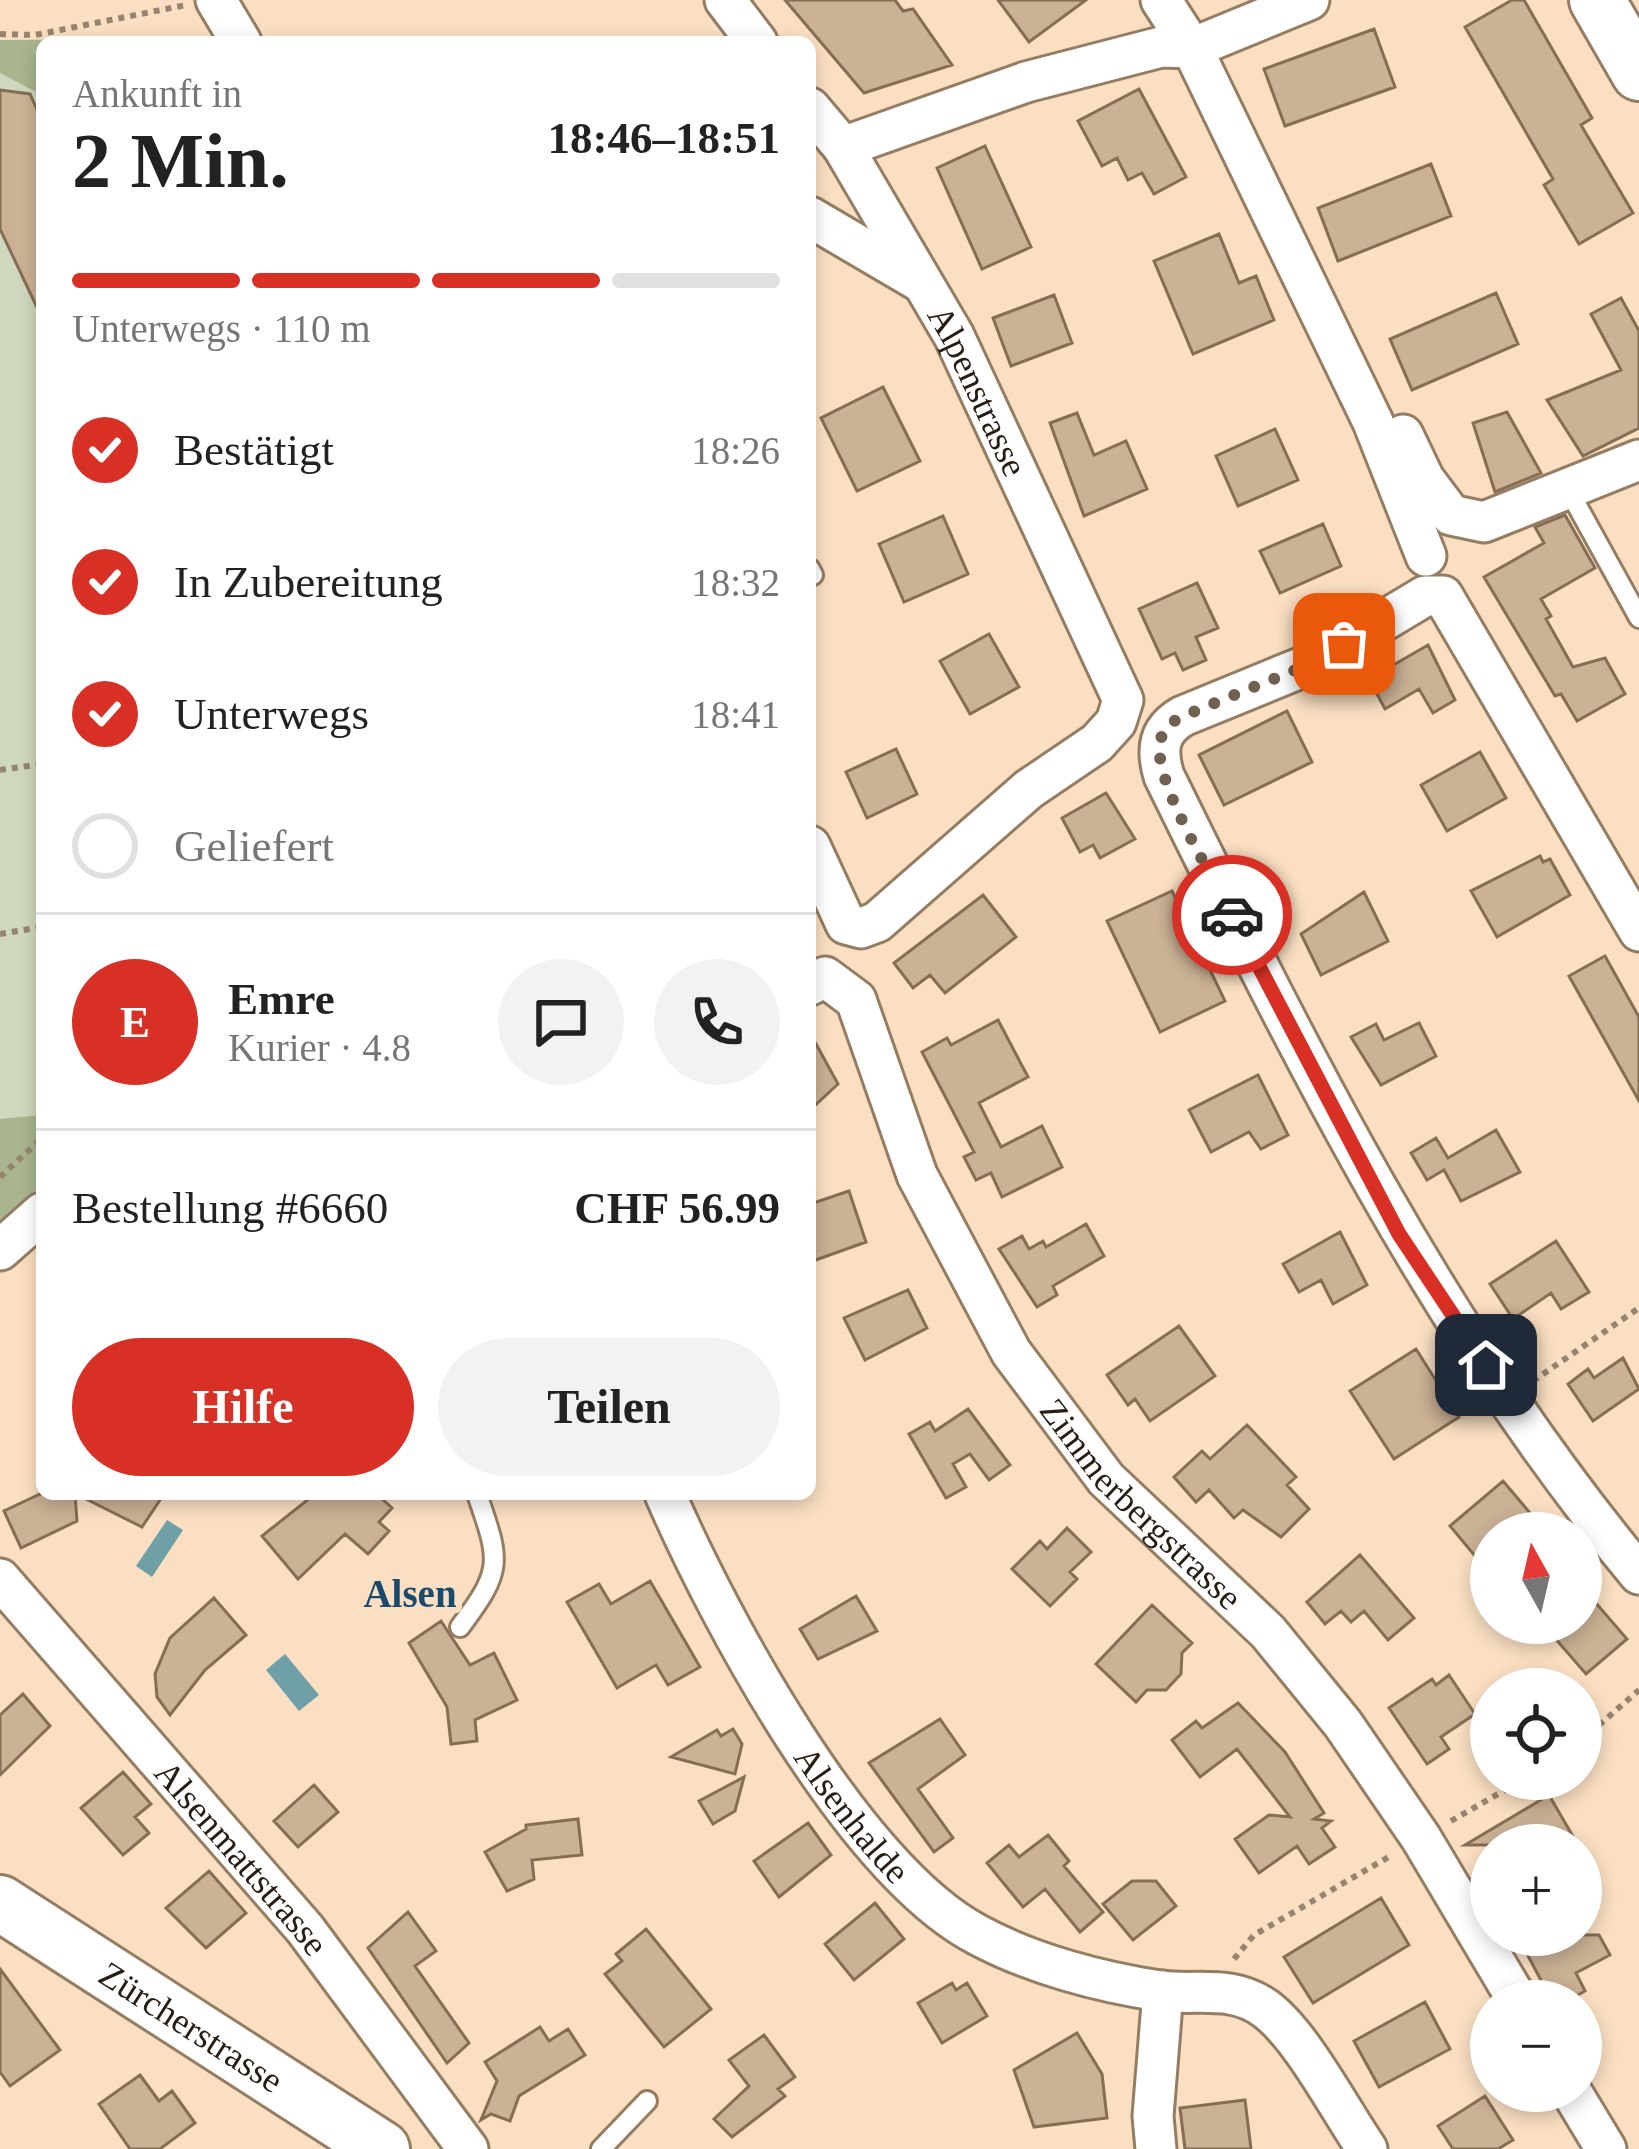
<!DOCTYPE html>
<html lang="de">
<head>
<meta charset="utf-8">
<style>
  :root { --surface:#fff; --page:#f2f2f2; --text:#222; --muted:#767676; --line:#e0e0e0; --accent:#d93025 }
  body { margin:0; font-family:Georgia,serif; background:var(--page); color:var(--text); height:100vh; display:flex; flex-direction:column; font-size:45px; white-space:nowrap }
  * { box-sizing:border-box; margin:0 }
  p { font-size:39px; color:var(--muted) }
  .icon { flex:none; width:66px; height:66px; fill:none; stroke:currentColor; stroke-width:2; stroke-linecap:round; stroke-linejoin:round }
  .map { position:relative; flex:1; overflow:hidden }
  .panel { position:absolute; left:36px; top:36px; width:780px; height:1464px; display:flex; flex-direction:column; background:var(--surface); border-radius:18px; box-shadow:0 6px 18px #0003 }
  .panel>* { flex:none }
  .needle { width:78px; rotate:352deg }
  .fabs { position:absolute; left:1470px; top:1512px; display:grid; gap:24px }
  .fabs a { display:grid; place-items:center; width:132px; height:132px; border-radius:50%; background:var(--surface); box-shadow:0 6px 18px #0003; font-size:60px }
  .pin { position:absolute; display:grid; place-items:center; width:102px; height:102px; color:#fff; margin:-51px; border-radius:24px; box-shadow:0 6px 18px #0006 }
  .courier { position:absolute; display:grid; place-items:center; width:120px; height:120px; margin:-60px; border:9px solid #d93025; border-radius:50%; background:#fff; color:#222; box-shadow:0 3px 15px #0007 }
  .head em { font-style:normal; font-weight:600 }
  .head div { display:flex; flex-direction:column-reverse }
  .head { display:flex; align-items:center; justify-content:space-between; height:204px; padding:0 36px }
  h1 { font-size:78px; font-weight:600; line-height:90px }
  .bar { display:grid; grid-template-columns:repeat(4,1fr); gap:18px 12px; align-content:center; height:144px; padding:0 36px }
  .bar i { height:15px; border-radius:9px; background:var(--line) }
  .bar .current { background:var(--accent) }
  .bar p { grid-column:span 4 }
  .line { display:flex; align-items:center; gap:30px; padding:0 36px; border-top:3px solid var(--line) }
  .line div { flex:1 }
  .round { display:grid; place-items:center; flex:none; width:126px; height:126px; border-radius:63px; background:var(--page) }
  ol { padding:0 36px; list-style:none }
  li { display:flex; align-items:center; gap:36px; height:132px }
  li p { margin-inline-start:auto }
  li .icon { padding:12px; border-radius:50%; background:var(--accent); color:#fff; stroke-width:4 }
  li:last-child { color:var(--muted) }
  li i { width:66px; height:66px; border:6px solid var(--line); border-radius:50% }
  .button { display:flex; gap:24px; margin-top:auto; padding:24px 36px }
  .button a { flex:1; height:138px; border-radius:72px; background:var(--accent); color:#fff; font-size:48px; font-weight:600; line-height:138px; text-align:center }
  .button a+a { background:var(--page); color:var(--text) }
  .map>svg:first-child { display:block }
  .green { fill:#cfd7be }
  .forest { fill:#a9b590 }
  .water { fill:#6fa0a7 }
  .building { fill:#cbb195; stroke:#866e54; stroke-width:3 }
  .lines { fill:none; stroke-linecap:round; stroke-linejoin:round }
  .service-casing { stroke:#957d62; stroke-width:24 }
  .minor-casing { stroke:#957d62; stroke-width:45 }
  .secondary-casing { stroke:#957d62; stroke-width:60 }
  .path { stroke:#978470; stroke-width:6; stroke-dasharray:6 6; stroke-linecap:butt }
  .service { stroke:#fff; stroke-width:18 }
  .minor { stroke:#fff; stroke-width:39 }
  .secondary { stroke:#fff; stroke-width:54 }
  .done { stroke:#716150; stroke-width:12; stroke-dasharray:0 21.6 }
  .route { stroke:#d93025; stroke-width:15 }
  .labels { text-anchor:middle; stroke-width:12; stroke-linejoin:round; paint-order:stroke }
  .street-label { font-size:36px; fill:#271d13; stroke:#fadfc2 }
  .neighbourhood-label { font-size:39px; font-weight:bold; fill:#174a6e; stroke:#fadfc2 }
</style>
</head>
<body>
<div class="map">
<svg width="1639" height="2149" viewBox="0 0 1639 2149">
  <rect width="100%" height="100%" fill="#fadfc2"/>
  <path class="green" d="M185,39L42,42V1192L0,1223V40Z"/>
  <path class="forest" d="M185,39L42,42V95L0,73V40Z
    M42,1115V1192L0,1223V1119Z"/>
  <path class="water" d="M167,1520L183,1530L152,1577L136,1566Z
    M285,1654L319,1695L299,1711L266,1670Z"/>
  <path class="building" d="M785,0H895L903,11L913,9L952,65L864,93Z
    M998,0H1086L1029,42Z
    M1512,0H1524L1592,118L1581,125L1633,213L1579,244L1544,185L1553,179L1465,27Z
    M1374,29L1395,87L1285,126L1264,69Z
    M1139,89L1186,177L1154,194L1142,173L1128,180L1117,158L1102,166L1078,121Z
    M0,90L30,94L42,121V318L0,229Z
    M985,146L1031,247L982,269L937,168Z
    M1431,164L1451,216L1338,261L1318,208Z
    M1219,234L1239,283L1256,276L1274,320L1193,354L1154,261Z
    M1496,293L1518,344L1412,390L1390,339Z
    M1054,295L1072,343L1011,366L993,318Z
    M1621,298L1639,331V428L1583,456L1547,400L1621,370L1591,314Z
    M883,387L920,461L857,491L821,418Z
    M1507,412L1541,473L1495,492L1473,423Z
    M1077,413L1094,455L1126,441L1147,489L1084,516L1050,423Z
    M1275,429L1298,480L1238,506L1216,456Z
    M1565,515L1595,568L1541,599L1551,616L1546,619L1573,667L1605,658L1625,694L1577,721L1561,694L1555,696L1484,577L1544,543L1535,527Z
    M943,516L968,574L904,602L879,544Z
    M1323,524L1341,566L1280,593L1260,551Z
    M1197,583L1218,628L1196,637L1206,660L1183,670L1175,653L1162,659L1139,609Z
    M989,634L1019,687L970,714L940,661Z
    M1428,645L1455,700L1433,713L1419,689L1385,709L1369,679Z
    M1287,711L1312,762L1224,805L1199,755Z
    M896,749L917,794L867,818L846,772Z
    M1480,752L1506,798L1447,831L1421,785Z
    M1106,793L1135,839L1100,858L1093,845L1080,852L1062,818Z
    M1540,856L1543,862L1550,859L1570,895L1497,937L1471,891Z
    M1172,891L1225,1001L1160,1032L1107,921Z
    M1364,892L1388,941L1321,975L1301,934Z
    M983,895L1016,937L945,993L930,975L913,988L894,963Z
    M1605,956L1639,1017V1101L1569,976Z
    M998,1020L1028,1077L979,1103L1001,1147L1042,1126L1062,1167L1002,1197L991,1173L976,1180L964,1157L974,1152L922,1052L947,1038L951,1045Z
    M1419,1023L1436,1056L1381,1085L1351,1037L1376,1024L1384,1040Z
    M810,1033L838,1084L810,1110Z
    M1258,1075L1288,1135L1261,1149L1249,1132L1211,1152L1189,1110Z
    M1496,1130L1520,1172L1461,1201L1444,1170L1427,1180L1411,1153L1436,1138L1448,1158Z
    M849,1191L866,1242L810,1262V1204Z
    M1086,1224L1104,1256L1053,1286L1057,1295L1037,1307L999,1249L1022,1236L1029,1249L1043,1241L1046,1247Z
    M1340,1232L1367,1285L1333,1304L1321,1280L1299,1292L1283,1264Z
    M1556,1241L1589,1292L1561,1309L1551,1293L1513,1319L1490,1284Z
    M908,1290L927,1328L865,1360L844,1318Z
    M1179,1326L1215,1376L1150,1421L1135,1399L1128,1405L1107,1375Z
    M1416,1349L1459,1417L1394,1459L1350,1391Z
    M1623,1358L1639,1389L1593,1421L1568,1384L1588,1369L1594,1378Z
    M968,1409L1010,1465L989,1480L970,1454L953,1464L966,1487L946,1498L909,1434L930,1422L935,1431Z
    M1247,1425L1296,1477L1287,1485L1309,1509L1281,1537L1243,1510L1234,1518L1209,1490L1196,1502L1174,1477L1202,1451L1210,1459Z
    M1503,1481L1547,1533H1491V1575L1450,1526Z
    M40,1494H75L77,1521L21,1548L4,1511Z
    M76,1494H164L142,1527Z
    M315,1494H377L392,1508L379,1522L389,1531L368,1554L345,1534L298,1579L262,1536Z
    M1067,1528L1091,1552L1070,1572L1077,1579L1050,1606L1012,1569L1040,1541L1047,1549Z
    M1360,1555L1414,1618L1388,1640L1364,1611L1351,1622L1341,1611L1325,1624L1307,1602Z
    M650,1581L700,1667L668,1685L656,1665L617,1688L567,1602L599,1584L611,1604Z
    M856,1596L877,1631L818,1659L800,1629Z
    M214,1598L246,1635L205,1670L170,1715L157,1697L155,1674L170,1638Z
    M1595,1602L1627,1639L1586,1674L1553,1636L1569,1623H1581V1613Z
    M1152,1605L1192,1643L1182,1653L1181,1674L1166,1690H1147L1136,1702L1096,1664Z
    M441,1621L470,1665L494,1653L517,1700L475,1720L477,1741L451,1744L447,1707L409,1643Z
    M1449,1675L1475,1714L1441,1737L1449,1749L1427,1764L1389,1708L1432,1679L1436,1685Z
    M23,1694L50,1726L0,1775V1715Z
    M1238,1703L1285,1752L1324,1813L1314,1819L1331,1821L1322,1828L1335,1847L1309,1864L1297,1846L1259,1873L1235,1839L1269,1815L1290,1817L1237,1749L1200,1777L1172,1740L1196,1721L1202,1728Z
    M940,1719L965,1755L918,1789L953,1838L934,1852L869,1763Z
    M733,1729L742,1744L735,1774L671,1757L717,1730L721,1736Z
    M123,1772L151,1804L135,1817L149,1833L123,1855L81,1808Z
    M744,1777L735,1811L713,1824L699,1801Z
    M314,1785L338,1812L298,1847L274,1821Z
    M1549,1795L1578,1845H1465Z
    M578,1819L582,1855L532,1860L534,1879L507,1891L485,1852L526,1829V1825Z
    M808,1823L831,1855L779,1897L754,1861Z
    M1048,1835L1069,1861L1064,1866L1103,1912L1080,1932L1045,1889L1023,1907L987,1863L1009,1845L1019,1857Z
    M209,1871L246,1913L206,1948L166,1908Z
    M1132,1881H1156L1176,1906L1133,1940L1103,1904Z
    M1381,1898L1409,1945L1313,2003L1284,1957Z
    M875,1903L904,1939L854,1980L825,1944Z
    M408,1912L436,1951L415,1966L469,2043L447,2063L368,1948Z
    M646,1929L711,2009L664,2047L605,1974L622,1961L616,1954Z
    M1517,1935H1599L1610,1955L1576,1973L1585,1991L1567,2001H1552Z
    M0,1969L60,2050L10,2086L0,2072Z
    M952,1983L956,1990L967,1983L987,2016L942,2043L918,2003Z
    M1425,2002L1450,2049L1379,2087L1354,2041Z
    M540,2027L549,2041L568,2029L585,2055L519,2096L510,2121L491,2114L481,2120L497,2081L485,2062Z
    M1077,2033L1102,2074L1107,2118L1034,2127L1014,2070Z
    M764,2035L795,2077L778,2089L785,2096L732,2137L714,2119L749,2086L729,2060Z
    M140,2075L159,2101L172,2091L195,2123L160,2149H130L99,2104Z
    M1485,2096L1513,2140L1498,2149H1453L1438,2126Z
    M1245,2100L1251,2149H1185L1180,2108Z"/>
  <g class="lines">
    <defs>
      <path id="service" d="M1569,491L1639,618
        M810,569L813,575
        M460,1627C504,1569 500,1561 477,1494
        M601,2149L647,2101"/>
      <g id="minor">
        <path d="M216,0L241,42"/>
        <path d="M725,0L757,42"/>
        <path d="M1161,0L1192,48L1373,422L1426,556"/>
        <path id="s1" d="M810,108L843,147L954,336L1123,700L1116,722L1097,743L1029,789L877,922L861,928L846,924L810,846"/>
        <path d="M843,147L1026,82L1161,47L1192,48L1309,0"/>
        <path d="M810,217L919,281"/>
        <path d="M1403,435L1424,479L1451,515L1484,522L1639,460"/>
        <path d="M1639,931L1443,596H1425L1315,662L1183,716C1158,730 1156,750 1164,776C1301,1055 1439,1334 1639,1574"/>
        <path id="s2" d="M810,985L825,977L856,1000L917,1175L1011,1352L1106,1479L1268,1632L1343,1724L1421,1838L1518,2001"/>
        <path d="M0,1250L42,1213"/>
        <path id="s3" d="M665,1494C720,1621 854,1870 978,1935C1032,1964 1100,1982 1160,1991C1198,1996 1232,1984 1266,2009C1302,2036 1340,2110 1367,2149"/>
        <path id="s4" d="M0,1579L305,1929L468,2149"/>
        <path d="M1571,2091L1606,2149"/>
        <path d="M1156,2149L1153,2116L1163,1991"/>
      </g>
      <g id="secondary">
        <path d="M1597,0L1639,73"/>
        <path id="s5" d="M0,1903L382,2149"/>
      </g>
    </defs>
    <use href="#service" class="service-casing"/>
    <use href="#minor" class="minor-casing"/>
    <use href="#secondary" class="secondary-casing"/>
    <path class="path" d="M0,34L35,35L186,5
      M0,770L42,764
      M0,934L42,927
      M0,1177L42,1138
      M1533,1381L1639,1308
      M1581,1741L1639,1690
      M1451,1821L1524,1779
      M1234,1959L1254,1935L1392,1855"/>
    <use href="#service" class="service"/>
    <use href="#minor" class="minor"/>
    <use href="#secondary" class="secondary"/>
  </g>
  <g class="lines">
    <path class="done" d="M1232,915C1214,879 1153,781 1160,743C1162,729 1171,722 1183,716L1315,662L1344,644"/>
    <path class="route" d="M1232,915L1399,1234L1486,1365"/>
  </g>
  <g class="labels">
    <g class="street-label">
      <text dy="13" stroke="none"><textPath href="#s1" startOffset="330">Alpenstrasse</textPath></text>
      <text dy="13" stroke="none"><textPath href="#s2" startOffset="642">Zimmerbergstrasse</textPath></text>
      <text dy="13" stroke="none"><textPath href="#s3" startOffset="372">Alsenhalde</textPath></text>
      <text dy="13" stroke="none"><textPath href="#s4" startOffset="369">Alsenmattstrasse</textPath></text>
      <text dy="13" stroke="none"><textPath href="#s5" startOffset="228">Zürcherstrasse</textPath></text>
    </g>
    <g class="neighbourhood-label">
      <text x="410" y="1607">Alsen</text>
    </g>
  </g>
</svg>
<div class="fabs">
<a><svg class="needle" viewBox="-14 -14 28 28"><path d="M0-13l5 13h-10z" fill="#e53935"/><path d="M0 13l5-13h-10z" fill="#767676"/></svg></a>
<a><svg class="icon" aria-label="locate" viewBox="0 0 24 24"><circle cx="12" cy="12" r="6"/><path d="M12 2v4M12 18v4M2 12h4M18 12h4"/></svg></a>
<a>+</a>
<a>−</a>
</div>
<div class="pin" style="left:1344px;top:644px;background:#ea580c"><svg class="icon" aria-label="bag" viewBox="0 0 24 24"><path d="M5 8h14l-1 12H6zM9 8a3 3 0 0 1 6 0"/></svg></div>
<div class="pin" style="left:1486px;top:1365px;background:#1f2937"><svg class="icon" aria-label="home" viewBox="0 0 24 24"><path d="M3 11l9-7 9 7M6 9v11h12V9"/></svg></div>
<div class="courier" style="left:1232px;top:915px"><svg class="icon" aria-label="car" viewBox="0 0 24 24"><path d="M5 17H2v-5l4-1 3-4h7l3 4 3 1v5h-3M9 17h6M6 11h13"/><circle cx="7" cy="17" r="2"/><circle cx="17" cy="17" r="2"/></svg></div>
<section class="panel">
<div class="head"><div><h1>2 Min.</h1><p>Ankunft in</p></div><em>18:46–18:51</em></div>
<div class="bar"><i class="current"></i><i class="current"></i><i class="current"></i><i></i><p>Unterwegs · 110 m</p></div>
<ol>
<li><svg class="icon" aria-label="check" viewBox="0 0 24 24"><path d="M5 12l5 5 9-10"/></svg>Bestätigt<p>18:26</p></li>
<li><svg class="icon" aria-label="check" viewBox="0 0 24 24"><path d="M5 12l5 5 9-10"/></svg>In Zubereitung<p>18:32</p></li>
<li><svg class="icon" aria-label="check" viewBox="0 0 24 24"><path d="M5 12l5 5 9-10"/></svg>Unterwegs<p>18:41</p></li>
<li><i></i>Geliefert</li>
</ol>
<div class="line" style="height:216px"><b class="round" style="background:var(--accent);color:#fff">E</b><div><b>Emre</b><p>Kurier · 4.8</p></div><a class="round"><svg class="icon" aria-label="chat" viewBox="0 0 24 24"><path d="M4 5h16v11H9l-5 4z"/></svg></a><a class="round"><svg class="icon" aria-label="phone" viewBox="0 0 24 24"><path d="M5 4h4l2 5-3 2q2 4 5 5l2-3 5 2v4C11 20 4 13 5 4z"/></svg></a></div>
<div class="line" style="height:156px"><div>Bestellung #6660</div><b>CHF 56.99</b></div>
<div class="button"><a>Hilfe</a><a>Teilen</a></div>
</section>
</div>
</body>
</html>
